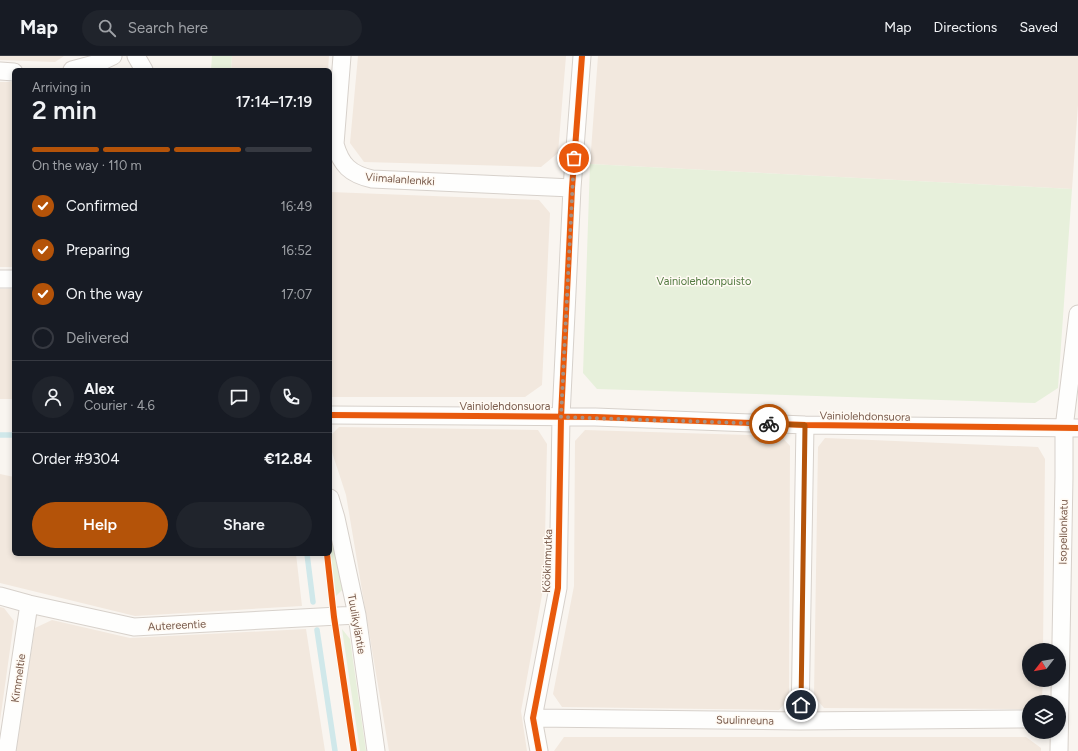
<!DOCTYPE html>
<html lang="en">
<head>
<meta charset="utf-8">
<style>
  :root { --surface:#171b24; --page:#20242c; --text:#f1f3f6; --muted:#9ea1a6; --line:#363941; --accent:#b45309 }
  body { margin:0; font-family:Figtree,sans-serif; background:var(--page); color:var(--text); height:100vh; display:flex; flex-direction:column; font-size:15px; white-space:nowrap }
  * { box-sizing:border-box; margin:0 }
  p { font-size:13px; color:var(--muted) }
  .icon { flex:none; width:22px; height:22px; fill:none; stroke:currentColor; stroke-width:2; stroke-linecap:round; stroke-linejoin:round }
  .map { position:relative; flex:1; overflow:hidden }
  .details { position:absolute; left:12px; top:12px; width:320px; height:488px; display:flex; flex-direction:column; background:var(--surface); border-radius:6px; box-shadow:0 2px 6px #0003 }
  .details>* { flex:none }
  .needle { width:26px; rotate:239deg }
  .tools { position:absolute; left:1022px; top:587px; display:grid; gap:8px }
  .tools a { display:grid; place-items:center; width:44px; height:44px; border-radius:50%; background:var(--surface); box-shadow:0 2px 6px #0003; font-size:20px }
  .pin { position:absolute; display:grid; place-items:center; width:34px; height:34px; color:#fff; margin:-17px; border:2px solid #fff; border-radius:50%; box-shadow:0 1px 4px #0007 }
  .courier { position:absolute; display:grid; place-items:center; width:40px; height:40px; margin:-20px; border:3px solid #b45309; border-radius:50%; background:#fff; color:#222; box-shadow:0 1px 5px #0007 }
  .headline em { font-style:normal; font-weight:600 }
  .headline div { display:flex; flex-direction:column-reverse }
  .headline { display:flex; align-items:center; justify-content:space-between; height:68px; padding:0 20px }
  h1 { font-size:26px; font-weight:600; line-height:30px }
  .bar { display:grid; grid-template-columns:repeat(4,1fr); gap:6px 4px; align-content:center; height:48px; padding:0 20px }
  .bar i { height:5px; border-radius:3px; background:var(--line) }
  .bar .on { background:var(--accent) }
  .bar p { grid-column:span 4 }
  .line { display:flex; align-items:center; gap:10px; padding:0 20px; border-top:1px solid var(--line) }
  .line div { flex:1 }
  .round { display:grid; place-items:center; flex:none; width:42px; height:42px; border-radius:21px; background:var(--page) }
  ol { padding:0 20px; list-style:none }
  li { display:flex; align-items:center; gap:12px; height:44px }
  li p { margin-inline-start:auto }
  li .icon { padding:4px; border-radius:50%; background:var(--accent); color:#fff; stroke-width:4 }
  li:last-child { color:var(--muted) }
  li i { width:22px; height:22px; border:2px solid var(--line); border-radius:50% }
  .button { display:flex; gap:8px; margin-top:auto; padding:8px 20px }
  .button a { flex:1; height:46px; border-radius:24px; background:var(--accent); color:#fff; font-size:16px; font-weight:600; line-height:46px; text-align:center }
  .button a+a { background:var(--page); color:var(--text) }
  header { display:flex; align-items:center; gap:24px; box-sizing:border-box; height:56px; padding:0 20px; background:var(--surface); border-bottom:1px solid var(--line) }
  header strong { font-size:19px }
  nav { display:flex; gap:22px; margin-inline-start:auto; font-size:14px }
  .search { width:280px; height:36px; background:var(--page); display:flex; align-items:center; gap:10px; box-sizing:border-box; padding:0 14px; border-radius:22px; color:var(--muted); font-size:15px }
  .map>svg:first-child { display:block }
  .residential { fill:#f2e8de }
  .green { fill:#e7f0db }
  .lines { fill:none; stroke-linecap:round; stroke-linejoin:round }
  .stream { stroke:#d0e8ea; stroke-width:5.5 }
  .minor-casing { stroke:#d7d1cb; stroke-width:19 }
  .minor { stroke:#fefefd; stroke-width:17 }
  .cycleway-casing { stroke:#fffaf3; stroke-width:8 }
  .cycleway { stroke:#e8590c; stroke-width:6 }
  .done { stroke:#a69286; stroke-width:4; stroke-dasharray:0 7.2 }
  .route { stroke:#b45309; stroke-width:5 }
  .labels { text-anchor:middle; stroke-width:3; stroke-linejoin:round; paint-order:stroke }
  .street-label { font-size:11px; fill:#7a5c4d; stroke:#fffaf3 }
  .park-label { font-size:11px; fill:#537a41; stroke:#fffaf3 }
</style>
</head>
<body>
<header>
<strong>Map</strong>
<div class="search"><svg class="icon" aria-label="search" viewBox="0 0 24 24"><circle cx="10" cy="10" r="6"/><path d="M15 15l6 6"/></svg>Search here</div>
<nav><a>Map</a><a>Directions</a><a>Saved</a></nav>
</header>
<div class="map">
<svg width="1078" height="695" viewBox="0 0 1078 695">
  <rect width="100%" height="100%" fill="#f9f5f0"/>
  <path class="residential" d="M0,0H64L55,6L0,4Z
    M232,0H329L328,14H231Z
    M358,0H566L558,97L541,111L364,106L350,87Z
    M598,0H1078V49L1072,133L590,108Z
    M0,26H14V211H0Z
    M330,136L539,144L550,157L542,329L525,341H330Z
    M0,233H14V343H0Z
    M339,371L538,374L547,388L544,528L521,655L527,695H389L346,439L330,390V380Z
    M585,374L781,380L790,390L789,642L779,654L562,651L553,638L574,530L575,385Z
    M825,382L1038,391L1045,403L1043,594H1029V624H1043L1042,641L1039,646H1029V653L824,652L814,640L818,391Z
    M0,418L14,421V498H296L302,550L135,560L0,527Z
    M0,551L4,552L14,565L0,665Z
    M52,564L130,582L306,573L325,695H16L35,572Z
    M564,681H1026L1041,692V695H554Z"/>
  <path class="green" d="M212,0H232L231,14H211Z
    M590,108L1072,133L1058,332L1035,347L597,333L583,317Z
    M330,462L343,533L336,540L330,493Z
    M342,573L350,583L366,695H360Z"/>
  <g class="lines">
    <path class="stream" d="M0,379H14
      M307,498L313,546
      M317,574L335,695"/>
    <defs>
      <path id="minor" d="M136,0L144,14
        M342,0L335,88C341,109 350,118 372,123L572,132
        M72,14L98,7L113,0
        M0,15L14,16
        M0,223H14
        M330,359L595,361L805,369L1078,372
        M330,442L336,462L357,559L376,695
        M0,540L29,548L134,571L357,559
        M533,662L800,665L1029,663
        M800,665L805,369
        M7,695L29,548
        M539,695L533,662L558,532L561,361L572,132L582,0
        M1059,695L1064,421V372L1078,258"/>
    </defs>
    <use href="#minor" class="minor-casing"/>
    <use href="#minor" class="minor"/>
    <defs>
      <path id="cycleway" d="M330,359L595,361L805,369L1078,372
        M327,498L334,561L354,695
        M539,695L533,662L558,532L561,361L572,132L582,0"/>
    </defs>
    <use href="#cycleway" class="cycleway-casing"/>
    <use href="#cycleway" class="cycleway"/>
  </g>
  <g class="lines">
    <path class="done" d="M574,102L561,361L769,368"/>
    <path class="route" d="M769,368L805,369L801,649"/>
  </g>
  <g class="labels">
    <g class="street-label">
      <text transform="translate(400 123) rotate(4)" y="4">Viimalanlenkki</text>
      <text x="505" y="354">Vainiolehdonsuora</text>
      <text transform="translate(865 360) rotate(1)" y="4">Vainiolehdonsuora</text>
      <text transform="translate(1063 476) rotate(-89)" y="4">Isopellonkatu</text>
      <text transform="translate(547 505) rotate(-88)" y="4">Köökinmutka</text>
      <text transform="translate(357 568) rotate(80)" y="4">Tuulikyläntie</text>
      <text transform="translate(177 569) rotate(-3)" y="4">Autereentie</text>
      <text transform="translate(18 622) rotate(-82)" y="4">Kimmeltie</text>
      <text transform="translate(745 664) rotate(1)" y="4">Suulinreuna</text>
    </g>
    <g class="park-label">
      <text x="704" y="229">Vainiolehdonpuisto</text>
    </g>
  </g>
</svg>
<div class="tools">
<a><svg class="needle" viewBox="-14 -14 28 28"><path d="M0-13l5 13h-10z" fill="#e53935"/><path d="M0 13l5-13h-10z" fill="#9ea1a6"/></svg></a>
<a><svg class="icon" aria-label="layers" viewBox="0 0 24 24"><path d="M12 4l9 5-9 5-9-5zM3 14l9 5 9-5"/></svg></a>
</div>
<div class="pin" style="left:574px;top:102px;background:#ea580c"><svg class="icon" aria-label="bag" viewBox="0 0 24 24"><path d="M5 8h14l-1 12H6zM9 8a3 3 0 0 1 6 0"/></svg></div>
<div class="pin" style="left:801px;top:649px;background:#1f2937"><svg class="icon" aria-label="home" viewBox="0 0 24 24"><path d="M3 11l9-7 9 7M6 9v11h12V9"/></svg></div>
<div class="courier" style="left:769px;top:368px"><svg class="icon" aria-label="bike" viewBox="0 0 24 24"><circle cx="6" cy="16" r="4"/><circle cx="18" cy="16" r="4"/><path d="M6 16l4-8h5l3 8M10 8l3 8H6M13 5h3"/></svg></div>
<section class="details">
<div class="headline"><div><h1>2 min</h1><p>Arriving in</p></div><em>17:14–17:19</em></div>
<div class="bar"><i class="on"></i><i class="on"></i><i class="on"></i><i></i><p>On the way · 110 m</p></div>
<ol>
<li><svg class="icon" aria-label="check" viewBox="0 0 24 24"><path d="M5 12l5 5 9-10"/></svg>Confirmed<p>16:49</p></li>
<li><svg class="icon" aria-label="check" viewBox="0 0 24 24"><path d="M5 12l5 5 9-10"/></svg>Preparing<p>16:52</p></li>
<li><svg class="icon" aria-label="check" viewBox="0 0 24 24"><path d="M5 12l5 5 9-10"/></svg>On the way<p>17:07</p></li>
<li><i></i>Delivered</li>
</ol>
<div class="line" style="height:72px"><a class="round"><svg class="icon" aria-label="person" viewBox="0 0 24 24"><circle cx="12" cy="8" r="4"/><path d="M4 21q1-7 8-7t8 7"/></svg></a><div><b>Alex</b><p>Courier · 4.6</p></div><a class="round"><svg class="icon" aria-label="chat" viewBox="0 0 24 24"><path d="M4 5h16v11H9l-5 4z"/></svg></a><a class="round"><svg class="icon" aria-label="phone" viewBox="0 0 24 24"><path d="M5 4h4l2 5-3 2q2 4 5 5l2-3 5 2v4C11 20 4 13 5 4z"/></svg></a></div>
<div class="line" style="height:52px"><div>Order #9304</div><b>€12.84</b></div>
<div class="button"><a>Help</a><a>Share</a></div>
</section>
</div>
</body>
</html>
